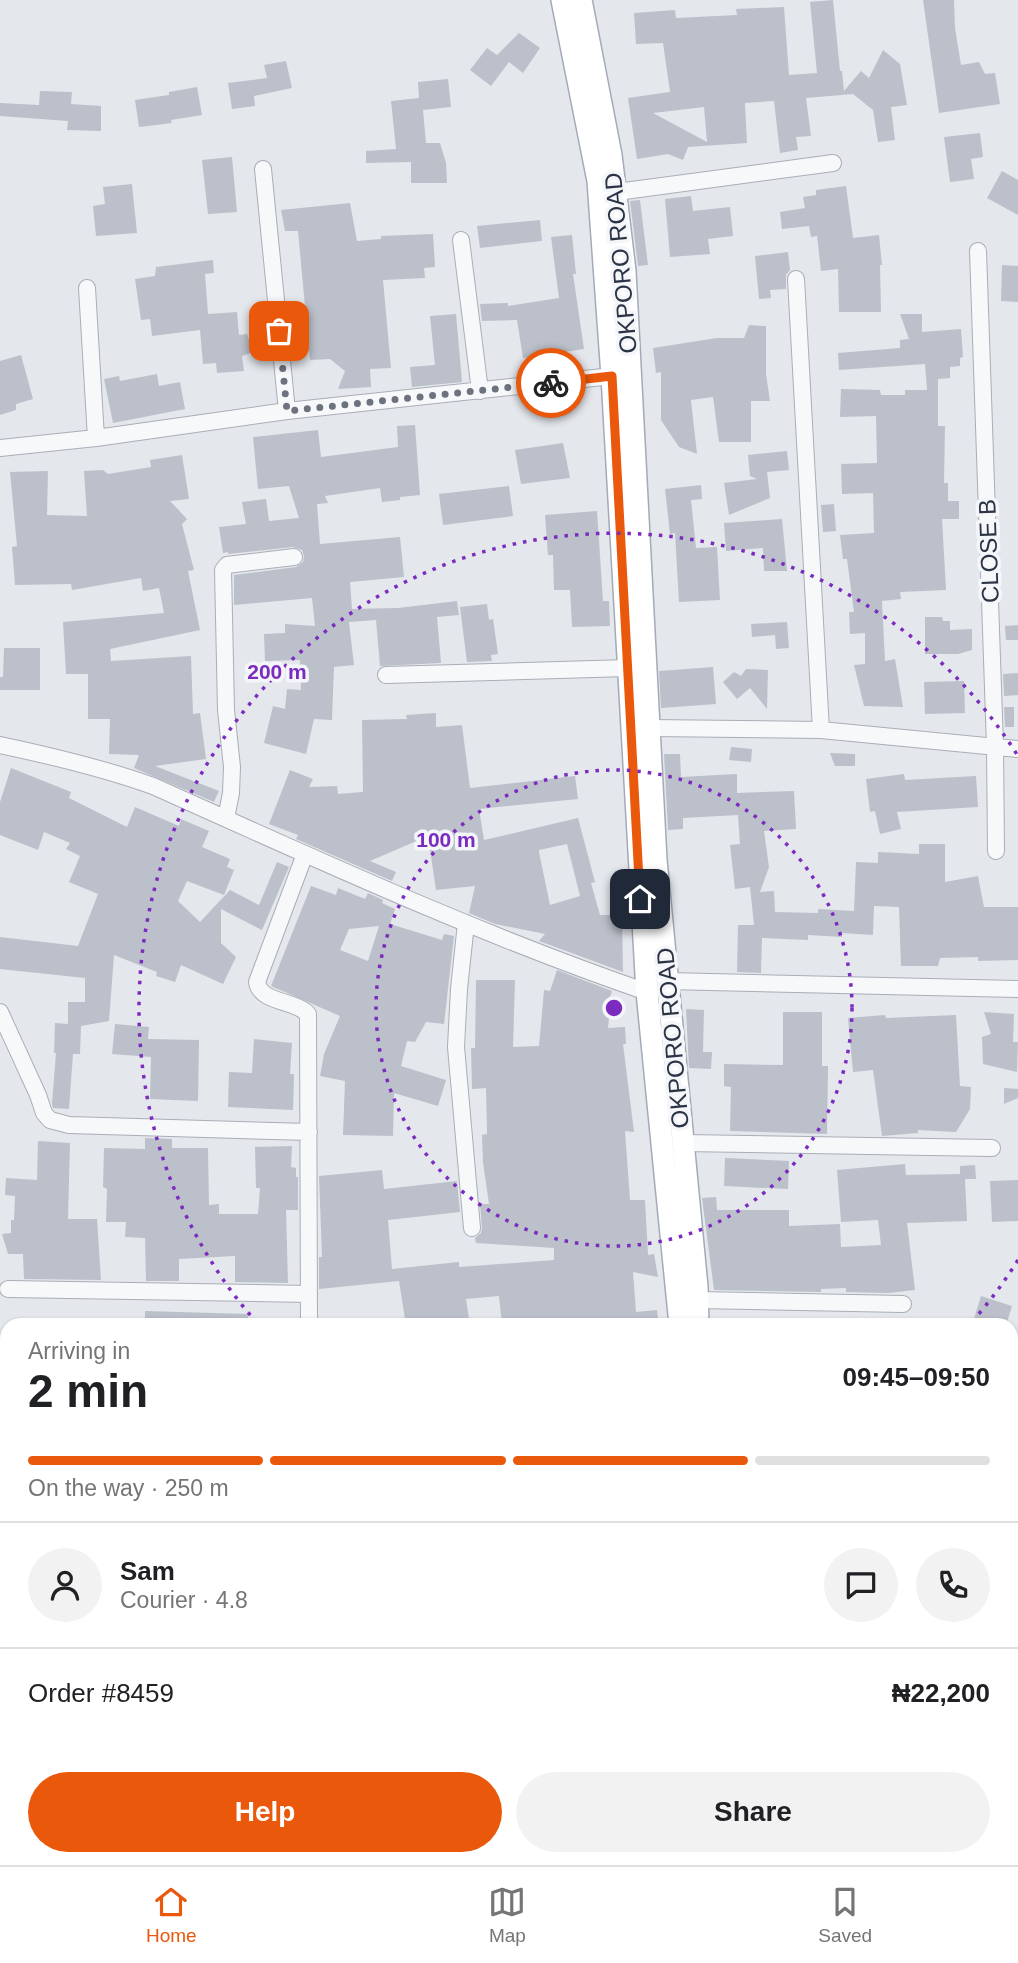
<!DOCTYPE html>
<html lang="en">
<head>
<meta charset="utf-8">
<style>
  :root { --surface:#fff; --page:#f2f2f2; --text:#202124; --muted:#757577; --line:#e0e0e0; --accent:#ea580c }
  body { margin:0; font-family:Helvetica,sans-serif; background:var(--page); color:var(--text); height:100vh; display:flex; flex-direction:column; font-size:26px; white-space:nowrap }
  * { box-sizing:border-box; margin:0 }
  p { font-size:23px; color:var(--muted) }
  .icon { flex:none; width:38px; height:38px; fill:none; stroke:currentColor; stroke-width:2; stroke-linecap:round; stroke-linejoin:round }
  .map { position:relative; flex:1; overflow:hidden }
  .side { position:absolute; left:0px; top:1318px; width:1018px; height:548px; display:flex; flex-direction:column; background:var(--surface); border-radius:21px 21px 0 0; box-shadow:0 2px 5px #0004 }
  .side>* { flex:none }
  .pin { position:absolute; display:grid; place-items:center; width:60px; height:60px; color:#fff; margin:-30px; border-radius:14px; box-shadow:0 4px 10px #0006 }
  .courier { position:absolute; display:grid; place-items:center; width:70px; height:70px; margin:-35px; border:5px solid #ea580c; border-radius:50%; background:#fff; color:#222; box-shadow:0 2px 9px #0007 }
  .headline em { font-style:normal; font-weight:800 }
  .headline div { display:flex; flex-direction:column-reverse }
  .headline { display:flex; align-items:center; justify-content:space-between; height:119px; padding:0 28px }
  h1 { font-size:46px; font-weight:800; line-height:52px }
  .bar { display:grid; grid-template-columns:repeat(4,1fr); gap:10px 7px; align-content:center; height:84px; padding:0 28px }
  .bar i { height:9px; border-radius:5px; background:var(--line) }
  .bar .selected { background:var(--accent) }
  .bar p { grid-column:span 4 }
  .line { display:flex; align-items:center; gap:18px; padding:0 28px; border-top:2px solid var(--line) }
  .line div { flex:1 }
  .round { display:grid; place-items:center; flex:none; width:74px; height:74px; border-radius:37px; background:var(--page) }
  .action { display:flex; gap:14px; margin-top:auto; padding:14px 28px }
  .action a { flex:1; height:80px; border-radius:42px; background:var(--accent); color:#fff; font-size:28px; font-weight:800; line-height:80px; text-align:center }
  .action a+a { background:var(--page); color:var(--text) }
  .tab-bar { display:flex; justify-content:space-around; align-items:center; height:98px; border-top:2px solid var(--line); background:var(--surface); font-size:19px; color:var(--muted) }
  .tab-bar a { display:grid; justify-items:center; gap:4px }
  .tab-bar .selected { color:var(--accent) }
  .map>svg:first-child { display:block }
  .building { fill:#bbc0ca; fill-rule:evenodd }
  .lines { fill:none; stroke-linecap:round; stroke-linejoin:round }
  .minor-casing { stroke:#a9aeb7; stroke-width:18 }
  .major-casing { stroke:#a3abb8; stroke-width:24 }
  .highway-casing { stroke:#8b94a3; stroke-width:27 }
  .minor { stroke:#f7f8fa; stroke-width:16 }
  .major { stroke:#fff; stroke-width:21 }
  .highway { stroke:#fff; stroke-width:24 }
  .done { stroke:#6c737f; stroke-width:7; stroke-dasharray:0 12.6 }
  .route { stroke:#ea580c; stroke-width:9 }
  .ring { fill:none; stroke:#7b2cbf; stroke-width:3.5; stroke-dasharray:3.5 7 }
  .labels { text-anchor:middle; stroke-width:7; stroke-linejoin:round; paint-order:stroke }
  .street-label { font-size:24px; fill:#2b3445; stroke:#f4f6f9 }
  .centre { fill:#7b2cbf; stroke:#f4f6f9; stroke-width:3.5 }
  .ring-label { font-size:21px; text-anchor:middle; font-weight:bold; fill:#7b2cbf; stroke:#f4f6f9; stroke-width:7; stroke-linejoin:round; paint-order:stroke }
</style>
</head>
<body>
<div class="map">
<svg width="1018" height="1865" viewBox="0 0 1018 1865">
  <rect width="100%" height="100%" fill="#e4e7ec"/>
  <path class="building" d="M833,0L840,71H842L844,91L861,71L869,78L883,50L900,64L907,105L891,107L895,140L878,142L873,110L853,94L806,98L811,136L796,137L798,150L780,153L774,101L745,103L747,143L688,147L683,160L668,154L637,159L628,98L670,92L663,43L636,44L634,13L675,10L676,18L737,15L736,9L784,7L789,75L817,73L810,2ZM704,107L707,142L653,113Z
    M923,0H954L955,28L961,65L979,62L985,74L995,73L1000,104L939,113Z
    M519,33L540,48L523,73L509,62L491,86L470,70L487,48L497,55Z
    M286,61L292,88L254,96L255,106L232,109L228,83L267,78L264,65Z
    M448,79L451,107L423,110L426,143H440L446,163L447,183H411V162L366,163V151L396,149L391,101L419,98L418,82Z
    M197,87L202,115L171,120L172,123L139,127L135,100L169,95V92Z
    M40,91L72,92L71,104L101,106V131L67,130L68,121L0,116V103L39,105Z
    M980,133L983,157L971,159L974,179L950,182L944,137Z
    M232,157L237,212L208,214L202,160Z
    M1002,171L1018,180V215L987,198Z
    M132,184L137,233L96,236L93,206L105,204L103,187Z
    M846,186L853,238L879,235L882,265H880L881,312H839L838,269L821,271L817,236L811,237L809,226L782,229L780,212L805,208L803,197L816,195V190Z
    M691,196L693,211L730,207L733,236L708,239L710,254L670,257L665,199Z
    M640,200L648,265L638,266L630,201Z
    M350,203L357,241L381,239V236L433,234L435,267L424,268L425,278L383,280L391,368L370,369L371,387L338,389L345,371L330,359L310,360L298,231H285L281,210Z
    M540,220L542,241L480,248L477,226Z
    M572,235L576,274H573L584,349L523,358L517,320L482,321L480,304L508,303V306L559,298L551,237Z
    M788,252L790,270L786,275V289L770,290L771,298L759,299L755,256Z
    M213,260L214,273L205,274L208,314L237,312L239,335L247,334L253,352L242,356L244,371L217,373L216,363L203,364L200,330L152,336L150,319L141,320L135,279L155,276L156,267Z
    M1002,265L1018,266V302L1001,301Z
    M456,314L462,382L412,387L410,367L435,365L430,316Z
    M900,314H922V332L961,329L963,357L960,358V366L950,367V378L938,379V426H945L944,483H948V501H959V519H942L946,590L900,592L901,599L882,601L885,661L895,659L903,707L864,706L854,665L865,664V633L850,634L849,612H854L847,559H843L840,535L874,533L873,493L842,494L841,464L877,463L876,416L840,417L841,389L880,390L881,395H905V390H927L925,364L839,370L838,353L900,348V340L909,339Z
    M749,325L766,326V374L770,401H751V442H719L713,397L691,400L697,454L679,447L661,420V372L656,373L653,348L717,338H744Z
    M21,355L33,399L16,404V410L0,415V361Z
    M157,374L159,386L180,382L185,409L113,423L104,379L119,376L120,381Z
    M415,425L420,495L400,497V500L382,502L380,488L325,496L328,503L317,504L320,544L400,537L404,577L350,582L352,609L398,608L457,601L459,615L437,617L441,663L380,666L376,620L349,622L354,665L334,667L332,720L314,719L306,754L264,743L273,706L285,709L287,689L301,690L300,660L265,661L264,634L285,633V624L315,626L312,598L234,605V575L296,567L303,562L304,556L302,550L293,547L228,554V552L223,553L219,527L246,524L242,502L266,499L269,521L299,518L289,486L258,489L253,437L318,430L321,457L398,447L397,426Z
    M563,443L570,478L521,484L515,450Z
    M787,451L789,470L767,472L770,498L729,515L724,483L757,479L750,476L748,455Z
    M182,455L189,499L170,501L187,519L182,524L194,570L188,571L200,630L110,649L111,661L191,656L193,714L200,713L206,759L155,766L219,791L214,802L134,768L139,755L109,754L110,719H88V674H66L63,622L164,613L159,588L143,591L141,578L72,590L71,584L15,585L12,547L17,546L10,472L48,471L47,515L87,516L84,471L103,470L108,474L151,467L150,460Z
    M701,485L702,499L691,500L696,548L717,547L720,600L679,602L675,533L670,534L665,489Z
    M509,486L513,516L443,525L439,494Z
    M834,504L836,531L823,532L821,505Z
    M597,511L603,601H609L610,626L572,627L570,590H554L553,555H548L545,515Z
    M782,519L787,571H764L763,548L726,551L724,523Z
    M487,604L489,620L493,619L498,654L491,655L492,661L467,662L460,607Z
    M925,617H942L943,621H950V630L972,629V650L958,654H925Z
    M787,622L789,648L776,649L775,635L752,637L751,624Z
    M1018,625V640H1006L1005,626Z
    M4,648H40V690H0V677H3Z
    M713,667L716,704L661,708L659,671Z
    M746,669L768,670L767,709L750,688L737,699L723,682L734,672L741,676Z
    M1018,673V695L1004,696L1003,674Z
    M964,681L965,713L925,714L924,682Z
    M1004,707H1014V727H1005Z
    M436,713V727L462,725L470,788L575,776L578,799L479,809L484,840L578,818L595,882L591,883L600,915H622L623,972L539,941L545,934L495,924L469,913L475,886L436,890L428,836L370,861L396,872L392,881L296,839L298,835L269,824L290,770L313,779L309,787L337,786L338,794L363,792L362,720L407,719L406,715ZM567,844L580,896L550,905L539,852V850Z
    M731,747L752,749L751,762L729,760Z
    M830,753L855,754V766H835Z
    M664,754H680L681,777L737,774V793L794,791L796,829L764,831L769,867L760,892L774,891L775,912L818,913V909L854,911L856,862L878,863V852L919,854V844H945V882L978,876L984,907H1018V960L978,961V957L940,958L938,966H901L899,907L874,906L873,935L842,933V937L808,935V940L762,938L761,973L737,972L738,925H754L750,887L735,889L730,845L740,844L738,815L683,818V829L668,830Z
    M11,768L71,792L69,798L127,827L135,807L179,826L181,819L209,831L202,847L230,859L227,867L234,870L224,895L187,881L178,901L200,922L230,890L259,905L277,862L289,867L262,930L221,909V943L236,957L223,984L181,965L175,982L156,976L157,972L114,955L109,1021L81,1026L80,1054H73L69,1109L53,1108L52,1103L56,1053H54L55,1023L68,1024V1002H85V978L0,969V937L78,946L98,894L69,882L80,856L66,849L70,843L44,832L38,850L0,835V802Z
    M904,774L905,780L976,776L978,807L897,812L901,829L880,834L875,811L870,812L866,779Z
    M311,886L336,895L338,888L365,899L368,893L383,900L382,903L395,909L390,924L442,940L444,934L454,936L444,1024L426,1022L415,1042L407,1041L401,1066L446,1080L438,1106L394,1093L393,1136L343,1135L345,1081L320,1076L324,1054L340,1016L271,986ZM379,926L368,961L340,950L349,929Z
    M557,970L612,991L607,1006L610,1007L608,1028L625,1027L626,1044H623L634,1132L625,1131L630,1200H645L648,1255L654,1254L658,1277L633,1272L636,1312L657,1310L659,1325H502L499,1296L466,1299L470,1325H406L399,1281L319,1289V1257H322L319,1176L382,1170L384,1189L457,1181L460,1212L388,1220L392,1269L459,1262V1267L554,1260V1248L476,1243L475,1238L481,1233L482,1228L480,1204H489L483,1162L482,1135L487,1134L486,1088L472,1089L471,1048H475L476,980H515L513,1047L539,1046L544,990L550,991Z
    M686,1009L704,1010L703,1052H712L711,1069L689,1068Z
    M783,1012H822V1066H828L827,1134L730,1131L731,1087L724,1086V1064L783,1065Z
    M984,1012L1014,1014L1013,1042H1018L1017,1072L983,1064L982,1037L991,1034Z
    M885,1015L886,1018L956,1015L960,1086L971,1087L970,1109L956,1132L918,1130V1133L882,1136L873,1070L853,1072L848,1018Z
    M115,1024L149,1027L148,1039L199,1040L198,1101L150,1099L151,1057L112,1054Z
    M254,1039L292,1043L290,1074H294L293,1110L228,1107L229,1072L252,1073Z
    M1004,1088L1018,1089V1098L1004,1104Z
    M145,1138L172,1139V1148H208L209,1205L219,1204V1214H258L260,1188H256L255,1147L292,1146L291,1167L296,1168V1177H298V1210H286L288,1283L235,1282V1256L179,1259V1281H146L145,1238L125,1237L126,1222H106L107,1189L103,1187L104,1148L145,1149Z
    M38,1141L70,1143L68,1219H97L101,1280L24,1279L23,1254H8L2,1234L11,1233V1220H14L15,1196L5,1195L6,1178L37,1180Z
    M725,1158L789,1161L788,1189L724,1186Z
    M905,1164L906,1175L960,1174V1166L975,1165L976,1179H965L967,1221L907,1223L915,1290L888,1293L846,1292V1288L821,1289V1292L714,1290L702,1198L716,1197L717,1210H789V1226L840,1224L841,1247L881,1245L878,1220L841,1222L837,1170Z
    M1018,1180V1221L992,1222L990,1181Z
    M981,1296L1012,1306L1006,1325H972Z
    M145,1311L248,1314V1325H145Z"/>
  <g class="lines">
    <defs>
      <path id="minor" d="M263,169L287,411
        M617,192L833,163
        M461,240L480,391
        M978,251L995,746L996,851
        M796,279L821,730
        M87,288L96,438
        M0,448L96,438L287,411L612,376
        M386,675L628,668
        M649,728L821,730L1018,749
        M0,745C52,756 103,768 153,786C316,859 478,934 647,992
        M226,818L231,793L232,767L226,710L223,570L227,565L294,557
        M305,854L257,982C260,1003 295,1000 308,1014L309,1325
        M466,923L459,989L456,1047L472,1228
        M667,981L1017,989
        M0,1012L38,1095L44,1113L50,1120L69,1125L309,1132
        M683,1143L992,1148
        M8,1289L309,1294
        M697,1300L903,1304
        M1012,1453L1018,1452
        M0,1822H7
        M48,1858L49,1865
        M957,1865V1858"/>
      <path id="major" d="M562,0L598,181L612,376L647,992L680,1325
        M581,0L611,155L625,271L656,860L697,1287L698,1325
        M1012,1651H1018
        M0,1660L7,1659
        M0,1716H7
        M1012,1718H1018
        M653,1865L654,1858
        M671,1865L672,1858"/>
      <path id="highway" d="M0,1674H7
        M1012,1675H1018
        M1012,1696H1018
        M0,1698H7"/>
    </defs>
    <use href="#minor" class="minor-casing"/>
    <use href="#major" class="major-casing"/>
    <use href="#highway" class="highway-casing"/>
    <use href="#minor" class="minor"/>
    <use href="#major" class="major"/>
    <use href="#highway" class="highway"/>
  </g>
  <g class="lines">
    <path class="done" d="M279,331L287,411L551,383"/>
    <path class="route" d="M551,383L612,376L640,899"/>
  </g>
  <g class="ring">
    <circle cx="614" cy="1008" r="238"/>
    <path d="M1018 1260A476 476 0 0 1 971 1323M257 1323A476 476 0 1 1 1018 756"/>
  </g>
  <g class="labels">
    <g class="street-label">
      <text transform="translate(621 263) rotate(-95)" y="8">OKPORO ROAD</text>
      <text transform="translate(989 551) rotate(-92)" y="8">CLOSE B</text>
      <text transform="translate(673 1038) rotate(-95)" y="8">OKPORO ROAD</text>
    </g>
  </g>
  <circle cx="614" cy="1008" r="10" class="centre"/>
  <g class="ring-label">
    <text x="277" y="679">200 m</text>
    <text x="446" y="847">100 m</text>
  </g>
</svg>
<div class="pin" style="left:279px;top:331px;background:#ea580c"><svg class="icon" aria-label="bag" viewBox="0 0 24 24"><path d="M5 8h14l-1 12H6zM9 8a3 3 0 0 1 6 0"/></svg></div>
<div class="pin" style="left:640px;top:899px;background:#1f2937"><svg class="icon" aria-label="home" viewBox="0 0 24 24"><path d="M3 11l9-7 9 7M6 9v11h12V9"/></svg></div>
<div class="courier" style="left:551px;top:383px"><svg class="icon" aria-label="bike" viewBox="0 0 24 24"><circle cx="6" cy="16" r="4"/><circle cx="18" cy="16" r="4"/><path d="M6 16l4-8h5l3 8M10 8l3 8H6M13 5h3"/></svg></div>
<section class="side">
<div class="headline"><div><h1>2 min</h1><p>Arriving in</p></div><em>09:45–09:50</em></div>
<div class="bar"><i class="selected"></i><i class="selected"></i><i class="selected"></i><i></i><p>On the way · 250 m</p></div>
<div class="line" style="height:126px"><a class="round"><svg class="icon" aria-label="person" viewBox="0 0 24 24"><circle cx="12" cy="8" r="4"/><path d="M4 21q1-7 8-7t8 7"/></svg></a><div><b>Sam</b><p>Courier · 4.8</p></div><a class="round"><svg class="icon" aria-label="chat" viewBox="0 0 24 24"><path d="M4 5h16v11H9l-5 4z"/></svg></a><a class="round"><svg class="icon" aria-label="phone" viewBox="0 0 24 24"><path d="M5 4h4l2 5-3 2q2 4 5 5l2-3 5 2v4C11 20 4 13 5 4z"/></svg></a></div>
<div class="line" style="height:91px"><div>Order #8459</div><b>₦22,200</b></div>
<div class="action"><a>Help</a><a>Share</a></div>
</section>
</div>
<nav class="tab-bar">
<a class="selected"><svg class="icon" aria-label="home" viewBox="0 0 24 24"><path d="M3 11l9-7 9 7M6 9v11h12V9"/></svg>Home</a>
<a><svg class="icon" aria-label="map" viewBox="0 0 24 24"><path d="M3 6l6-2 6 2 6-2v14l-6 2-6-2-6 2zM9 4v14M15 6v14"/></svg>Map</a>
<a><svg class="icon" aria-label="saved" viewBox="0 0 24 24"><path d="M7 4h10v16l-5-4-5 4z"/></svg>Saved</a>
</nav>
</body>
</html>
